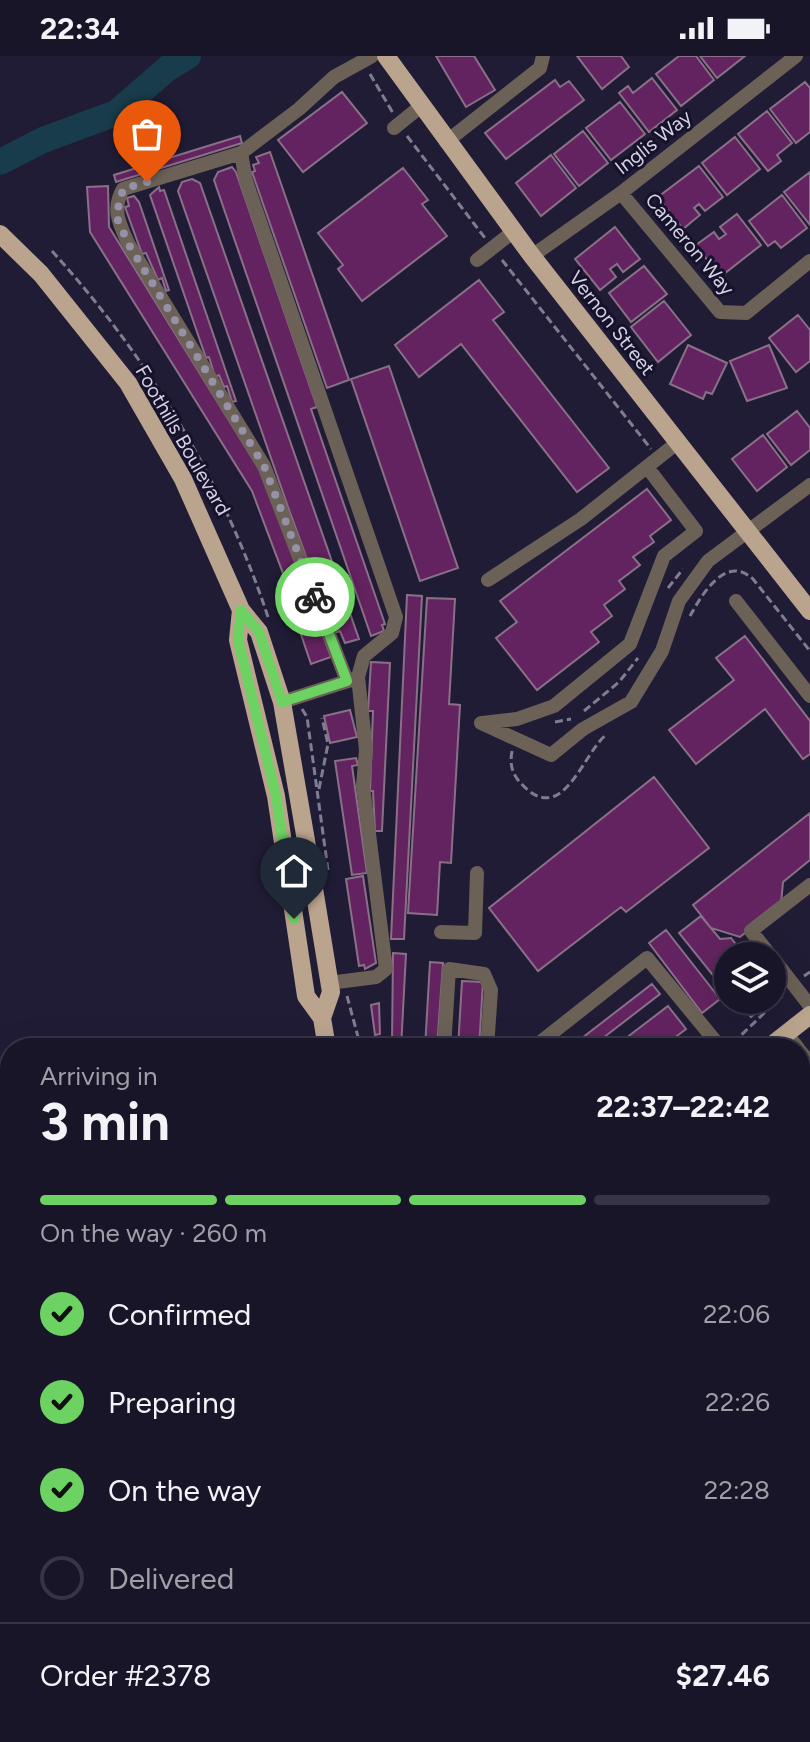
<!DOCTYPE html>
<html lang="en">
<head>
<meta charset="utf-8">
<style>
  :root { --surface:#181528; --page:#252234; --text:#f1f3f6; --muted:#9f9fa8; --line:#363445; --accent:#6cd362 }
  body { margin:0; font-family:Figtree,sans-serif; background:var(--page); color:var(--text); height:100vh; display:flex; flex-direction:column; font-size:30px; white-space:nowrap }
  * { box-sizing:border-box; margin:0 }
  p { font-size:26px; color:var(--muted) }
  .icon { flex:none; width:44px; height:44px; fill:none; stroke:currentColor; stroke-width:2; stroke-linecap:round; stroke-linejoin:round }
  .map { position:relative; flex:1; overflow:hidden }
  .sheet { position:absolute; left:0px; top:982px; width:810px; height:704px; display:flex; flex-direction:column; background:var(--surface); border-radius:32px 32px 0 0; box-shadow:0 8px 32px #0002,0 0 0 2px var(--line) }
  .sheet>* { flex:none }
  .controls { position:absolute; left:714px; top:886px; display:grid; gap:16px }
  .controls a { display:grid; place-items:center; width:72px; height:72px; border-radius:50%; background:var(--surface); box-shadow:0 8px 32px #0002,0 0 0 2px var(--line); font-size:40px }
  .pin { position:absolute; display:grid; place-items:center; width:68px; height:68px; color:#fff; margin:-82px -34px; border-radius:50% 50% 50% 0; rotate:-45deg; box-shadow:0 0 8px #0007 }
  .pin .icon { rotate:45deg }
  .courier { position:absolute; display:grid; place-items:center; width:80px; height:80px; margin:-40px; border:6px solid #6cd362; border-radius:50%; background:#fff; color:#222; box-shadow:0 2px 10px #0007 }
  .head em { font-style:normal; font-weight:700 }
  .head div { display:flex; flex-direction:column-reverse }
  .head { display:flex; align-items:center; justify-content:space-between; height:136px; padding:0 40px }
  h1 { font-size:52px; font-weight:700; line-height:60px }
  .bar { display:grid; grid-template-columns:repeat(4,1fr); gap:12px 8px; align-content:center; height:96px; padding:0 40px }
  .bar i { height:10px; border-radius:6px; background:var(--line) }
  .bar .selected { background:var(--accent) }
  .bar p { grid-column:span 4 }
  .line { display:flex; align-items:center; gap:20px; padding:0 40px; border-top:2px solid var(--line) }
  .line div { flex:1 }
  ol { padding:0 40px; list-style:none }
  li { display:flex; align-items:center; gap:24px; height:88px }
  li p { margin-inline-start:auto }
  li .icon { padding:8px; border-radius:50%; background:var(--accent); color:#111; stroke-width:4 }
  li:last-child { color:var(--muted) }
  li i { width:44px; height:44px; border:4px solid var(--line); border-radius:50% }
  .status { display:flex; justify-content:space-between; align-items:center; height:56px; padding:0 40px; background:var(--surface); direction:ltr }
  .status svg { height:22px; fill:currentColor }
  .map>svg:first-child { display:block }
  .lines { fill:none; stroke-linecap:round; stroke-linejoin:round }
  .river { stroke:#183c4b; stroke-width:26 }
  .building { fill:#632360; stroke:#8a7087; stroke-width:2 }
  .path { stroke:#807d92; stroke-width:3; stroke-dasharray:8 4; stroke-linecap:butt }
  .minor { stroke:#6c6157; stroke-width:14 }
  .major { stroke:#baa48e; stroke-width:18 }
  .done { stroke:#9592a7; stroke-width:8; stroke-dasharray:0 14.4 }
  .route { stroke:#6cd362; stroke-width:10 }
  .labels { text-anchor:middle; stroke-width:6; stroke-linejoin:round; paint-order:stroke }
  .street-label { font-size:20px; fill:#d4d2e4; stroke:#17122b }
</style>
</head>
<body>
<div class="status"><b>22:34</b><svg viewBox="0 0 49 12"><path d="M0 12V9h3v3zM5 12V6h3v6zM10 12V3h3v9zM15 12V0h3v12zM26 1h20v11H26zM47 4h2v5h-2z"/></svg></div>
<div class="map">
<svg width="810" height="1686" viewBox="0 0 810 1686">
  <rect width="100%" height="100%" fill="#201c35"/>
  <g class="lines">
    <path class="river" d="M0,106L43,84L116,57L168,12L188,0"/>
  </g>
  <path class="building" d="M436,0H474L495,34L466,51Z
    M577,0H621L629,11L602,33Z
    M679,0H696L714,24L681,50L656,18Z
    M700,0H745L717,22Z
    M652,22L677,54L649,76L619,37L628,30L633,37Z
    M555,24L560,31L569,25L584,44L506,103L485,77Z
    M805,26L810,32V76L796,87L770,53Z
    M342,36L367,67L303,116L278,84Z
    M620,46L645,78L611,104L586,72Z
    M767,55L792,87L777,99L781,105L768,115L738,78Z
    M583,75L608,107L579,130L554,98Z
    M240,80L242,87L116,126L114,119Z
    M735,81L760,113L727,139L702,107Z
    M270,96L349,324L327,332L252,116L255,115L253,109L259,107L256,101Z
    M551,99L576,132L541,160L516,127Z
    M699,110L723,141L705,155L699,148L694,152L700,159L683,173L658,141Z
    M232,111L236,116L317,351L311,353L385,568L382,569L384,575L371,580L214,124L218,116Z
    M403,112L428,144L422,148L447,180L362,245L338,213L343,209L318,177Z
    M810,116V169L784,136Z
    M192,123L200,127L359,583L345,587L340,575L334,577L288,451L178,135L182,126Z
    M108,130L109,171L264,421L331,601L311,608L287,537L290,536L252,435L90,176L87,131Z
    M159,131L160,135L164,134L236,345L232,346L227,330L224,331L219,319L215,321L209,301L206,302L150,139Z
    M782,139L807,172L781,192L775,185L768,190L749,165Z
    M134,140L139,146L169,234L166,235L162,222L158,224L146,197L142,198L125,151L129,150L127,142Z
    M737,158L761,189L720,221L696,189L714,176L719,183L726,178L720,171Z
    M615,171L640,203L623,216L617,208L610,213L616,221L600,234L575,203Z
    M644,210L667,238L631,266L609,237Z
    M479,224L504,256L493,264L609,412L577,436L461,288L419,321L395,289Z
    M664,245L691,279L658,306L631,271Z
    M798,259L810,274V305L796,316L769,282Z
    M688,289L727,307L712,338L706,336L703,343L670,328Z
    M769,289L787,332L747,345L730,305Z
    M389,310L458,512L420,525L351,323Z
    M797,355L810,372V394L791,409L767,378Z
    M763,379L787,411L757,435L732,403Z
    M647,433L671,464L650,480L654,486L633,501L640,509L619,525L625,533L604,549L612,560L591,576L599,586L537,634L496,582L517,566L500,545Z
    M407,539L422,540L404,883H391Z
    M427,542L455,543L449,648L460,649L451,807L440,806L437,859L408,857Z
    M745,580L810,665V698L803,703L765,653L696,708L669,674L734,624L716,602Z
    M371,606L390,607L382,775H375L373,735H370L373,655H368Z
    M350,654L357,681L330,687L324,660Z
    M356,702L358,709L352,710L367,817L352,819L335,705Z
    M654,721L709,792L626,856L621,851L538,915L489,852Z
    M810,757V804L783,826L781,848L740,881L711,872L693,849Z
    M363,820L376,907L365,913L364,909L359,910L346,823Z
    M701,860L720,883L731,882L745,900H728V938L679,877Z
    M666,874L720,943L702,957L649,887Z
    M393,897L406,898L401,992L392,987Z
    M430,906L443,907L437,992H425Z
    M462,925L483,926L479,992H458Z
    M652,928L660,938L590,992H569Z
    M737,944H765L764,950L751,961Z
    M379,947L380,978L375,979L371,949Z
    M668,950L686,973L661,992H613Z
    M810,1057V1152L800,1160V1064Z
    M810,1217V1302L805,1305L800,1298V1224Z
    M800,1506L810,1519V1543L800,1551Z
    M810,1569V1613L800,1600V1577Z
    M666,1676H704L705,1678L699,1686H674Z"/>
  <g class="lines">
    <path class="path" d="M370,18L393,57
      M407,80L485,182
      M52,195C148,301 223,425 268,561
      M502,204L651,393
      M668,532L683,513
      M690,560C702,538 726,498 753,523L810,595
      M302,653L307,661L328,814
      M584,655L619,626L638,602
      M555,666L571,663
      M512,695C510,706 511,715 518,724C562,777 582,697 607,678
      M319,733L328,688L322,662
      M804,920L810,916
      M347,940L361,992
      M733,987L784,938"/>
    <path class="minor" d="M394,72L420,51
      M446,86L540,12L543,0
      M241,97L246,125L396,561L392,577L364,600L358,621L366,694L363,730L386,913L376,921L329,927
      M621,137L720,256L746,257L810,205
      M532,200L621,137L796,0
      M477,204L514,175
      M488,524L581,463L677,387
      M736,545L810,640
      M347,625L264,410L129,189C120,169 111,154 123,133L241,97L299,53L334,21L372,0
      M282,646L354,623
      M481,667L551,699L583,673L631,646L662,595L679,545L708,505L810,429
      M482,667L517,663L554,650L630,588L664,500L696,475L647,411
      M441,876L475,877L477,817
      M771,900L751,875L810,829
      M772,901L810,950
      M786,977L798,992
      M444,992L449,913L484,918L491,934L487,992
      M533,992L647,902L721,992
      M800,995L810,1007
      M800,1037L810,1029
      M800,1203L810,1196
      M800,1334L810,1347
      M800,1369L810,1361
      M800,1432L810,1444
      M0,1470L10,1502
      M800,1662L810,1654
      M63,1676L64,1686
      M592,1676L597,1683L606,1676
      M769,1686L782,1676"/>
    <path class="major" d="M386,0L532,200L810,555
      M0,178L41,218L128,327L183,423L241,554L259,576L282,646L308,796L331,936L322,962L327,992
      M241,554L238,584L276,740L306,940L322,962
      M768,992L810,959
      M416,1686V1676"/>
  </g>
  <g class="lines">
    <path class="done" d="M147,126L123,133L116,160L129,189L264,410L315,541"/>
    <path class="route" d="M294,863L276,740L238,584L241,554L259,576L282,646L347,625L315,541"/>
  </g>
  <g class="labels">
    <g class="street-label">
      <text transform="translate(653 86) rotate(-38)" y="7">Inglis Way</text>
      <text transform="translate(690 188) rotate(50)" y="7">Cameron Way</text>
      <text transform="translate(612 267) rotate(52)" y="7">Vernon Street</text>
      <text transform="translate(183 384) rotate(60)" y="7">Foothills Boulevard</text>
    </g>
  </g>
</svg>
<div class="controls">
<a><svg class="icon" aria-label="layers" viewBox="0 0 24 24"><path d="M12 4l9 5-9 5-9-5zM3 14l9 5 9-5"/></svg></a>
</div>
<div class="pin" style="left:147px;top:126px;background:#ea580c"><svg class="icon" aria-label="bag" viewBox="0 0 24 24"><path d="M5 8h14l-1 12H6zM9 8a3 3 0 0 1 6 0"/></svg></div>
<div class="pin" style="left:294px;top:863px;background:#1f2937"><svg class="icon" aria-label="home" viewBox="0 0 24 24"><path d="M3 11l9-7 9 7M6 9v11h12V9"/></svg></div>
<div class="courier" style="left:315px;top:541px"><svg class="icon" aria-label="bike" viewBox="0 0 24 24"><circle cx="6" cy="16" r="4"/><circle cx="18" cy="16" r="4"/><path d="M6 16l4-8h5l3 8M10 8l3 8H6M13 5h3"/></svg></div>
<section class="sheet">
<div class="head"><div><h1>3 min</h1><p>Arriving in</p></div><em>22:37–22:42</em></div>
<div class="bar"><i class="selected"></i><i class="selected"></i><i class="selected"></i><i></i><p>On the way · 260 m</p></div>
<ol>
<li><svg class="icon" aria-label="check" viewBox="0 0 24 24"><path d="M5 12l5 5 9-10"/></svg>Confirmed<p>22:06</p></li>
<li><svg class="icon" aria-label="check" viewBox="0 0 24 24"><path d="M5 12l5 5 9-10"/></svg>Preparing<p>22:26</p></li>
<li><svg class="icon" aria-label="check" viewBox="0 0 24 24"><path d="M5 12l5 5 9-10"/></svg>On the way<p>22:28</p></li>
<li><i></i>Delivered</li>
</ol>
<div class="line" style="height:104px"><div>Order #2378</div><b>$27.46</b></div>
</section>
</div>
</body>
</html>
